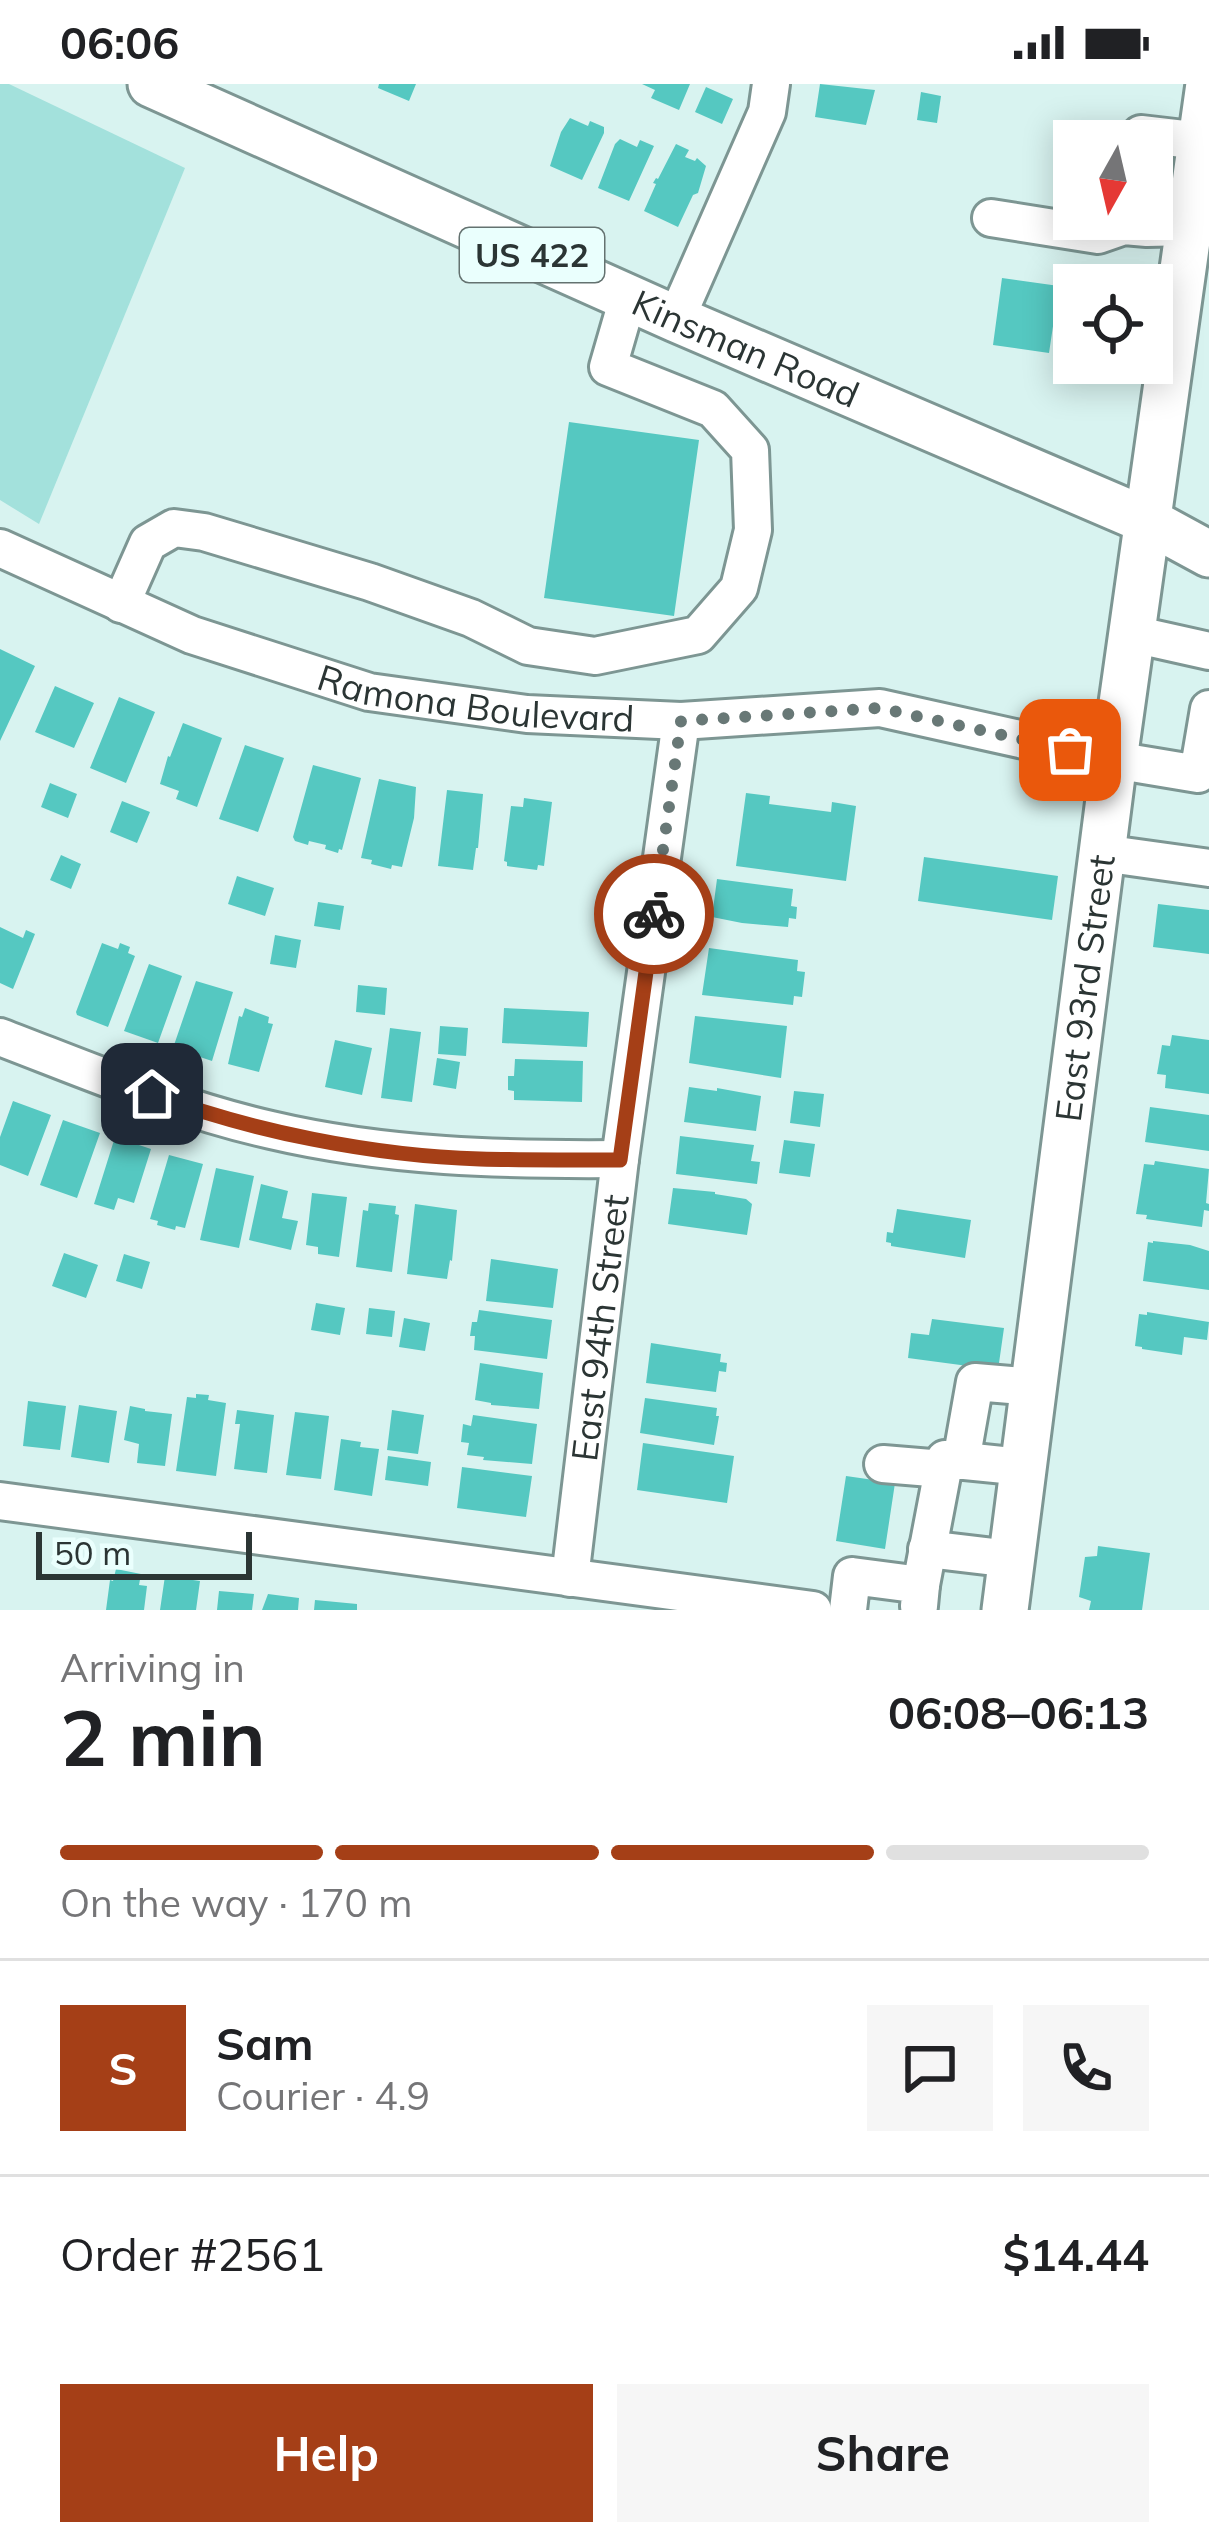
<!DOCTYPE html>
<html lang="en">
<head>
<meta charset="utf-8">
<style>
  :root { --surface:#fff; --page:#f6f6f6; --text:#202124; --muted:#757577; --line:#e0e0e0; --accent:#a53f17 }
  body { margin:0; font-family:Mulish,sans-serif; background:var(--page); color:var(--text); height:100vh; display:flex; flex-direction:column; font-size:45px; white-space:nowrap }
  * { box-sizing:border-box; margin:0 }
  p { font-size:39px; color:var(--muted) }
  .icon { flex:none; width:66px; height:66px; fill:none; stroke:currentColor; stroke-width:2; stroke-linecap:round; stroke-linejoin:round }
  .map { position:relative; height:1526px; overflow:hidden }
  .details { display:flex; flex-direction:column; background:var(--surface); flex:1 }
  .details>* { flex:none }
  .needle { width:78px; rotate:188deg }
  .buttons { position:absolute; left:1053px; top:36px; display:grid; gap:24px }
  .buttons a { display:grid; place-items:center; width:120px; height:120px; border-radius:0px; background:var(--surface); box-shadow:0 6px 30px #0003; font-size:60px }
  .scale { position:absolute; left:36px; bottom:30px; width:216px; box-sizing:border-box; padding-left:12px; border:6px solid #2b3534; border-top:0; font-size:33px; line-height:42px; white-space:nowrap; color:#2b3534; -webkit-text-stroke:9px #eafffd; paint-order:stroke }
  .pin { position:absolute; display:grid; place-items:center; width:102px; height:102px; color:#fff; margin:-51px; border-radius:24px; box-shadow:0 6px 18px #0006 }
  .courier { position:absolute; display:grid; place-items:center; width:120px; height:120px; margin:-60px; border:9px solid #a53f17; border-radius:50%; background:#fff; color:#222; box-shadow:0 3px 15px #0007 }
  .overview em { font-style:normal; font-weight:700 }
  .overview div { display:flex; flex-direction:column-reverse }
  .overview { display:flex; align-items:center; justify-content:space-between; height:204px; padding:0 60px }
  h1 { font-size:78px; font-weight:700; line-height:90px }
  .bar { display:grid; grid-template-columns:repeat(4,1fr); gap:18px 12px; align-content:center; height:144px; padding:0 60px }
  .bar i { height:15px; border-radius:9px; background:var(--line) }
  .bar .on { background:var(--accent) }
  .bar p { grid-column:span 4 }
  .line { display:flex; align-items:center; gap:30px; padding:0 60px; border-top:3px solid var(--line) }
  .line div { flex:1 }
  .round { display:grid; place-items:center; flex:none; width:126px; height:126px; border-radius:0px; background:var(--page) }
  .button { display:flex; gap:24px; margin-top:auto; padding:24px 60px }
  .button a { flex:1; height:138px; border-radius:0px; background:var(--accent); color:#fff; font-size:48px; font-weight:700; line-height:138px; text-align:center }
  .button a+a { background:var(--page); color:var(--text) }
  .status { display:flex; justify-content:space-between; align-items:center; height:84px; padding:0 60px; background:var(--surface); direction:ltr }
  .status svg { height:33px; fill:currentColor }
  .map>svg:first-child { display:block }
  .green { fill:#a3e1dc }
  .building { fill:#55c8c1 }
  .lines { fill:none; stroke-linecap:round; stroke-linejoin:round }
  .minor-casing { stroke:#7d9693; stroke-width:42 }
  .major-casing { stroke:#7d9693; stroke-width:51 }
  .minor { stroke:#fff; stroke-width:36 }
  .major { stroke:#fff; stroke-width:45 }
  .done { stroke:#687876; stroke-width:12; stroke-dasharray:0 21.6 }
  .route { stroke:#a53f17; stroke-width:15 }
  .labels { text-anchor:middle; stroke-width:12; stroke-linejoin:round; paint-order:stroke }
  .shield { fill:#eafffd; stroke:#647270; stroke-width:3 }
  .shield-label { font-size:33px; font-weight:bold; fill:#2b3534 }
  .street-label { font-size:36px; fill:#2b3534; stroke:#eafffd }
</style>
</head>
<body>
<div class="status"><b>06:06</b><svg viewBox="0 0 49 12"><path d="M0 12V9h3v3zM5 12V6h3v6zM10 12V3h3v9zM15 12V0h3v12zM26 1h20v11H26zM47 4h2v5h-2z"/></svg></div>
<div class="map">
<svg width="1209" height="1526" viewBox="0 0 1209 1526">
  <rect width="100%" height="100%" fill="#d8f3f0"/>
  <path class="green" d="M0,0H9L185,84L39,440L0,416Z"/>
  <path class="building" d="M379,0H416L409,17L378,4Z
    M642,0H690L679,26L651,14L655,6Z
    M820,0L875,6L866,41L815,33Z
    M706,3L733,15L722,40L695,28Z
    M921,8L941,12L937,39L917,36Z
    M570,34L588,42L590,37L604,43V49L582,96L550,82L561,48Z
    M620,55L637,63L640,56L654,62L629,117L598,104L615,60Z
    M676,60L689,66L685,73L695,77L697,74L706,82L698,109L693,111L678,143L644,127L656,100L653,99L656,94L658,95Z
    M1002,194L1059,202L1049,269L993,261Z
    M569,338L699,356L674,532L544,514Z
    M0,565L35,582L0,657Z
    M55,602L94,619L74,664L35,648Z
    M119,613L155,628L126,699L90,684Z
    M183,639L222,654L197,723L176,715L179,707L160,700L168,672L170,673Z
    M245,661L284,674L258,748L219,735Z
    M313,681L361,694L342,766L339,765L338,769L325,765L326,761L309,757L308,761L295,757L293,753Z
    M379,695L416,703L414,734L402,783L392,781L391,785L371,780L372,776L361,774Z
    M50,699L77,710L68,734L41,723Z
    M447,706L483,710L478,764H476L473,786L438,782Z
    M746,709L770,712L769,720L831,728L832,718L856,722L846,797L736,782Z
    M524,714L552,718L544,782L538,781L537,786L507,782V778L504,777L511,722L523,723Z
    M122,717L150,728L137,759L110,748Z
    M61,771L81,780L71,805L50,796Z
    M924,773L1058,792L1052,836L918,817Z
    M237,792L274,804L265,832L228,820Z
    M717,795L793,805L791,822L797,823L796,835L789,834L788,843L742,839L712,833Z
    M318,818L344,822L340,846L314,842Z
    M1158,820L1209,826V870L1153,863Z
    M0,843L23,854L26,846L35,850L13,905L0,899Z
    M275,851L301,856L296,884L270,880Z
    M102,859L118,865L120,859L130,863L128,869L135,872L108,943L77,931L76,928Z
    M709,864L798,876L797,887L805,888L802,913L794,912L793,921L702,911Z
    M149,880L182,892L158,959L124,947Z
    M196,897L233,908L212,977L173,964Z
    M358,901L387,904L385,931L356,928Z
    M245,924L269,933L268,939L273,940L259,988L228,980L239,932L242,933Z
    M504,924L589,928L587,963L502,959Z
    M695,932L787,942L781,994L689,979Z
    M440,942L468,944L466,972L438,970Z
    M390,944L421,948L412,1018L381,1014Z
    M1172,951L1209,956V1010L1165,1004L1166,991L1157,990L1162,961L1170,962Z
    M335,956L372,964L362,1011L325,1003Z
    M437,974L460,978L456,1005L433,1001Z
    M515,975L583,977L582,1018L514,1016V1007L508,1006V992H514Z
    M689,1003L717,1007V1004L761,1012L756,1047L684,1038Z
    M794,1007L824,1010L820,1043L790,1039Z
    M13,1017L51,1031L28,1092L0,1081V1053Z
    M1150,1023L1209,1031V1067L1145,1058Z
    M63,1036L100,1049L77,1114L40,1101Z
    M680,1052L754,1061L751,1077L760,1078L757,1100L676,1090Z
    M115,1053L151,1065L134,1119L118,1114L114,1126L94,1120Z
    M784,1056L815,1060L810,1093L779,1089Z
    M169,1071L203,1080L185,1144L176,1142L175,1146L157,1141L158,1137L150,1135Z
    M1155,1077L1209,1085L1206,1119L1209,1120V1127L1204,1126L1202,1143L1146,1135L1147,1131L1136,1130L1144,1080L1154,1081Z
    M216,1084L254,1092L239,1164L200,1156Z
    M261,1100L288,1107L282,1134L298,1137L291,1166L249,1156Z
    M673,1104L715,1108V1110L746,1115L752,1120L747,1151L668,1140Z
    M312,1109L347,1113L339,1173L318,1170V1163L306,1161Z
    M369,1119L396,1122L395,1130L399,1131L392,1188L356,1183L363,1126L368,1127Z
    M415,1120L457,1126L452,1177L450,1176L447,1195L407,1190Z
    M897,1125L971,1136L965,1174L891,1162V1159L886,1158L887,1148L893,1149Z
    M1153,1157L1190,1161L1209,1167V1206L1143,1197L1148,1158L1153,1159Z
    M64,1169L98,1181L86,1214L52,1202Z
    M124,1170L150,1178L142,1205L116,1197Z
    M491,1175L558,1185L553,1224L486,1217Z
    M316,1219L345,1224L340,1251L311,1246Z
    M369,1224L395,1227L392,1253L366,1250Z
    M479,1226L552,1236L547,1275L474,1266L475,1252H470L472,1238H477Z
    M1147,1228L1209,1238L1207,1256L1184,1253L1182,1271L1142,1265V1263L1135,1262L1139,1230L1147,1231Z
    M404,1234L430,1239L425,1267L399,1263Z
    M932,1235L1004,1244L998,1286L908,1274L911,1249L929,1251Z
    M651,1259L721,1270L720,1278L727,1279L726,1288L719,1287L716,1308L646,1299Z
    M480,1279L543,1289L539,1325L491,1321V1319L475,1316Z
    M196,1310L209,1311L208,1316L226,1319L216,1392L176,1387L187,1313L196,1314Z
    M645,1314L717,1324L716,1332H719L714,1361L640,1349Z
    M28,1317L66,1322L60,1366L23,1362Z
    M79,1321L117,1327L109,1379L71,1373Z
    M130,1322L145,1325V1327L172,1330L165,1382L137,1379L139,1360L124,1356Z
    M237,1326L274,1331L267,1389L234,1385L240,1340H235Z
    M392,1326L424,1331L418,1370L387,1366Z
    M295,1328L329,1332L321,1395L286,1391Z
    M473,1331L537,1340L532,1380L483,1376L484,1373L467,1371L469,1359L461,1358L463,1340L471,1342Z
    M341,1355L361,1358L360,1363L379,1365L372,1412L334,1406Z
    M643,1359L734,1372L727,1419L637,1406Z
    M388,1372L431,1378L428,1402L385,1396Z
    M462,1383L532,1392L526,1433L457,1424Z
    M846,1392L895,1399L885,1465L836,1457Z
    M1098,1462L1150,1469L1142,1526H1089L1091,1517L1079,1513L1085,1473L1097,1472Z
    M116,1485L141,1490L139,1501L147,1502L144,1526H106L110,1496L113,1497Z
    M165,1492L200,1497L196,1526H160Z
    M219,1507L254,1510L252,1526H217Z
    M268,1510L299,1514L298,1526H262Z
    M315,1516L357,1520V1526H314Z"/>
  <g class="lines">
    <defs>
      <g id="minor">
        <path d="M1140,57L1141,50L1201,57"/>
        <path d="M991,134L1098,151L1124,142L1147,144L1190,143"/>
        <path d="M676,235L767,28L771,0"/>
        <path id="s1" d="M0,464L192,551L369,608L527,630L681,637L880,624L1114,676L1198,690L1209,625"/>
        <path d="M121,520L148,459L174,444L204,448L370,498L471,534L528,562L595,572L698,551L739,504L753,446L750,366L713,325L608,283L628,214"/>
        <path d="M1133,550L1209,567"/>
        <path d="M1102,769L1209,784"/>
        <path d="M0,953C89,987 178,1025 271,1046C386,1073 503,1076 620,1075"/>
        <path d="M961,1377L975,1298L1034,1303"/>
        <path d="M883,1380L943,1385"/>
        <path d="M0,1417L813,1526"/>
        <path d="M927,1465L1011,1475"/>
        <path id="s2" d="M570,1494L620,1075L681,637"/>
        <path d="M921,1501L945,1375L1023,1383"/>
        <path d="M848,1526L852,1492L921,1501L919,1522"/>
      </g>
      <g id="major">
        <path id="s3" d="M151,0L676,235L1150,438L1209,470"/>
        <path id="s4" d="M1005,1526L1114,676L1209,0"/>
      </g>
    </defs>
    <use href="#minor" class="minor-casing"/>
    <use href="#major" class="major-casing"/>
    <use href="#minor" class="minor"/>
    <use href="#major" class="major"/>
  </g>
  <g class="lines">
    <path class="done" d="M654,830L681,637L880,624L1070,666"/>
    <path class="route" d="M152,1010C250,1047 374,1072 480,1075C526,1076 573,1076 620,1076L654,830"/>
  </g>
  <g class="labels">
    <rect class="shield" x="460" y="144" width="144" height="54" rx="9"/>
    <g class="shield-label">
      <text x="532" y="183">US 422</text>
    </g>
    <g class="street-label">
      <text dy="13" stroke="none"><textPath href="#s3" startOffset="651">Kinsman Road</textPath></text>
      <text dy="13" stroke="none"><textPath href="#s1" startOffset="504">Ramona Boulevard</textPath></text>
      <text dy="13" stroke="none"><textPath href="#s4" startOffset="627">East 93rd Street</textPath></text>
      <text dy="13" stroke="none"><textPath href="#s2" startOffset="252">East 94th Street</textPath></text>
    </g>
  </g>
</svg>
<div class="buttons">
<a><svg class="needle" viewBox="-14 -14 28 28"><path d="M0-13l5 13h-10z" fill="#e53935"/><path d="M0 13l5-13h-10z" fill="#757577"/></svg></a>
<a><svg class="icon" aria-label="locate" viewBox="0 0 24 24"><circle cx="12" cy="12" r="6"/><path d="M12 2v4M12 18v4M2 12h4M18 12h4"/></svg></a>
</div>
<div class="scale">50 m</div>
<div class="pin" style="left:1070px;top:666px;background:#ea580c"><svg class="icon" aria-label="bag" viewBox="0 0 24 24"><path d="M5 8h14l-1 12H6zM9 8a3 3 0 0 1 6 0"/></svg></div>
<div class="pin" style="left:152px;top:1010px;background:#1f2937"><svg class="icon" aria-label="home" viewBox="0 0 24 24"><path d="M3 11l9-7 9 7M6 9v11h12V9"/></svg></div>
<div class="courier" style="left:654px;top:830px"><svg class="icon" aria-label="bike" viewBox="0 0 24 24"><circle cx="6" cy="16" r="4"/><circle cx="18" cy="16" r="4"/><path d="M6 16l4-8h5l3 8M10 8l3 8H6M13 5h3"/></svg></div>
</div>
<section class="details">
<div class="overview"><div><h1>2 min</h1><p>Arriving in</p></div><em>06:08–06:13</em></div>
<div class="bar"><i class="on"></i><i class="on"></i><i class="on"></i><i></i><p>On the way · 170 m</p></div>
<div class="line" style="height:216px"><b class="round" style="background:var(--accent);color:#fff">S</b><div><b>Sam</b><p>Courier · 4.9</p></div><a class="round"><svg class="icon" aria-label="chat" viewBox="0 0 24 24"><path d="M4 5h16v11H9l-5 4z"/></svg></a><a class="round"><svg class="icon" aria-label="phone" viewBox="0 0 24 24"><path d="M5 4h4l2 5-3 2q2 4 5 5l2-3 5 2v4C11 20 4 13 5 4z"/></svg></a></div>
<div class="line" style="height:156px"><div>Order #2561</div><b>$14.44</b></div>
<div class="button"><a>Help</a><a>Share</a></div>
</section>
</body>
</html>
